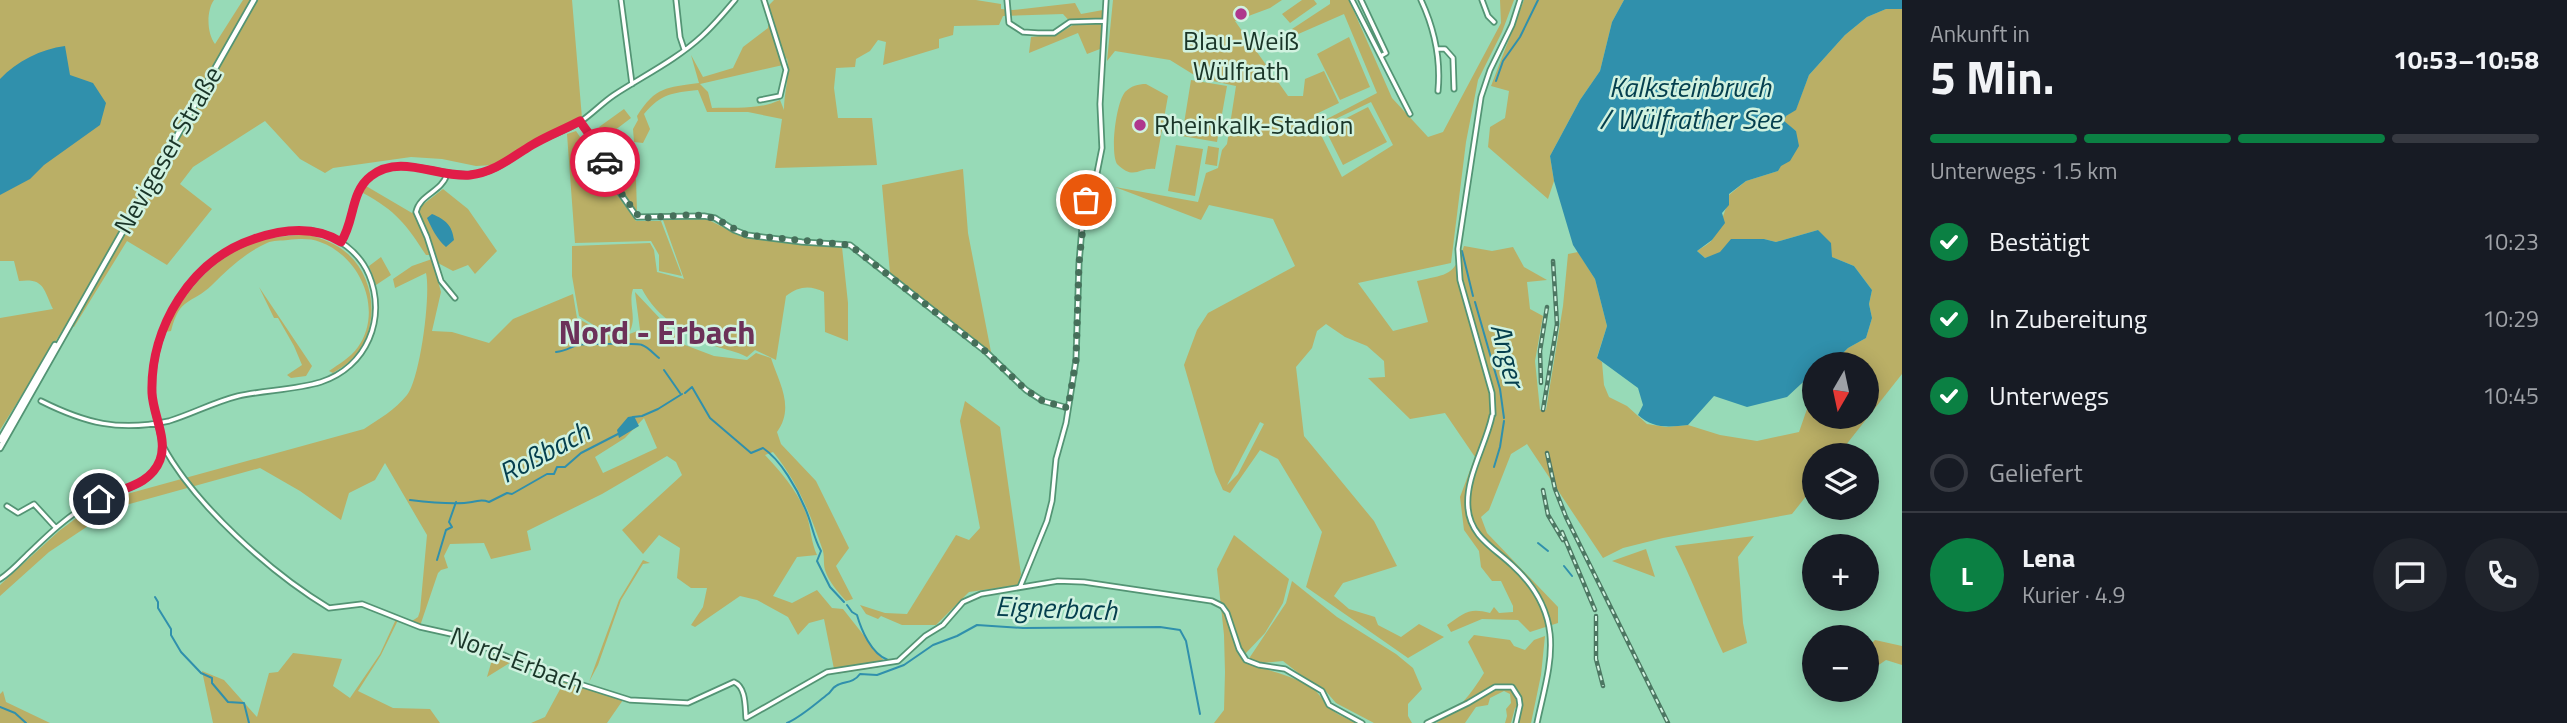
<!DOCTYPE html>
<html lang="de">
<head>
<meta charset="utf-8">
<style>
  :root { --surface:#171b24; --page:#20242c; --text:#f1f3f6; --muted:#9ea1a6; --line:#363941; --accent:#0b8043 }
  body { margin:0; font-family:"Titillium Web",sans-serif; background:var(--page); color:var(--text); height:100vh; display:flex; flex-direction:column; font-size:26px; white-space:nowrap }
  * { box-sizing:border-box; margin:0 }
  p { font-size:23px; color:var(--muted) }
  .icon { flex:none; width:38px; height:38px; fill:none; stroke:currentColor; stroke-width:2; stroke-linecap:round; stroke-linejoin:round }
  .map { position:relative; flex:1; overflow:hidden }
  .details { display:flex; flex-direction:column; background:var(--surface); width:665px }
  .details>* { flex:none }
  .needle { width:46px; rotate:189deg }
  .fabs { position:absolute; left:1802px; top:352px; display:grid; gap:14px }
  .fabs a { display:grid; place-items:center; width:77px; height:77px; border-radius:50%; background:var(--surface); box-shadow:0 4px 18px #0003; font-size:35px }
  .pin { position:absolute; display:grid; place-items:center; width:60px; height:60px; color:#fff; margin:-30px; border:4px solid #fff; border-radius:50%; box-shadow:0 2px 7px #0007 }
  .courier { position:absolute; display:grid; place-items:center; width:70px; height:70px; margin:-35px; border:5px solid #e11d48; border-radius:50%; background:#fff; color:#222; box-shadow:0 2px 9px #0007 }
  .overview em { font-style:normal; font-weight:700 }
  .overview div { display:flex; flex-direction:column-reverse }
  .overview { display:flex; align-items:center; justify-content:space-between; height:119px; padding:0 28px }
  h1 { font-size:46px; font-weight:700; line-height:52px }
  .bar { display:grid; grid-template-columns:repeat(4,1fr); gap:10px 7px; align-content:center; height:84px; padding:0 28px }
  .bar i { height:9px; border-radius:5px; background:var(--line) }
  .bar .current { background:var(--accent) }
  .bar p { grid-column:span 4 }
  .line { display:flex; align-items:center; gap:18px; padding:0 28px; border-top:2px solid var(--line) }
  .line div { flex:1 }
  .round { display:grid; place-items:center; flex:none; width:74px; height:74px; border-radius:37px; background:var(--page) }
  ol { padding:0 28px; list-style:none }
  li { display:flex; align-items:center; gap:21px; height:77px }
  li p { margin-inline-start:auto }
  li .icon { padding:7px; border-radius:50%; background:var(--accent); color:#fff; stroke-width:4 }
  li:last-child { color:var(--muted) }
  li i { width:38px; height:38px; border:4px solid var(--line); border-radius:50% }
  main { display:flex; flex:1; min-height:0 }
  .map>svg:first-child { display:block }
  .green { fill:#baaf66; fill-rule:evenodd }
  .water { fill:#3090ac }
  .lines { fill:none; stroke-linecap:round; stroke-linejoin:round }
  .stream { stroke:#3090ac; stroke-width:2 }
  .minor-casing { stroke:#539474; stroke-width:7 }
  .tertiary-casing { stroke:#539474; stroke-width:7 }
  .secondary-casing { stroke:#539474; stroke-width:8 }
  .minor { stroke:#fff; stroke-width:3.5 }
  .tertiary { stroke:#fff; stroke-width:3.5 }
  .secondary { stroke:#fff; stroke-width:4.5 }
  .rail-casing { stroke:#4c7762; stroke-width:4.5 }
  .rail { stroke:#d1f2e0; stroke-width:2; stroke-dasharray:5; stroke-linecap:butt }
  .done { stroke:#466f5a; stroke-width:7; stroke-dasharray:0 12.6 }
  .route { stroke:#e11d48; stroke-width:9 }
  .poi-dot { fill:#af378d; stroke:#d1f2e0; stroke-width:2.5 }
  .labels { text-anchor:middle; stroke-width:5; stroke-linejoin:round; paint-order:stroke }
  .poi-label { font-size:26px; fill:#1a3528; stroke:#d1f2e0 }
  .street-label { font-size:26px; fill:#1a3528; stroke:#d1f2e0 }
  .water-label { font-size:28px; font-style:italic; fill:#053f4e; stroke:#d1f2e0 }
  .district-label { font-size:33px; font-weight:bold; fill:#6c3159; stroke:#d1f2e0 }
</style>
</head>
<body>
<main>
<div class="map">
<svg width="1902" height="723" viewBox="0 0 1902 723">
  <rect width="100%" height="100%" fill="#97dab7"/>
  <path class="green" d="M0,0H214C206,11 207,34 215,44L243,0H572L582,118L527,144L494,165L476,166L442,159L411,157L333,168L325,173L300,159L265,121L193,167L180,184L212,209L167,265L127,241L74,327L67,323L0,430V318L53,309C43,288 44,278 19,281L14,261H0Z
    M774,0H976L1001,4V9L1013,10L1075,3L1081,14L1103,10L1100,49L1087,54L1078,33L1029,53L1031,37L1058,34L1073,25L1063,14L1003,16L999,25L954,26L953,35L939,39V48L883,65L886,42L878,40L870,51L856,59L855,67L836,68L834,88L838,118H872L877,165L775,168L782,119L748,112H707L698,90C672,93 662,93 644,114L650,129L643,143L634,142L633,129L638,120L637,116C656,86 666,88 699,83L691,55L703,77L733,68L743,47L768,28L769,5ZM787,58C790,76 784,92 784,110L780,100C759,110 734,107 712,108L708,92L700,84L783,65Z
    M1113,0H1282L1270,8L1235,21L1288,96H1303L1305,79L1324,71L1339,103L1314,115L1317,127L1342,177L1393,145L1371,102L1325,124L1323,121L1377,93L1344,14L1296,35L1292,29L1330,4V0H1349L1392,98L1428,137L1443,132L1501,23L1500,0H1514L1502,32L1478,80L1466,142L1451,263L1358,283L1393,331L1428,322L1417,281C1447,274 1454,277 1464,246L1492,251L1513,247L1524,267L1547,280L1527,282L1530,309L1543,316L1535,361L1540,410H1546L1563,306L1568,254L1578,252L1595,279L1607,326L1597,357L1602,362L1604,385L1609,397L1627,406L1647,424L1666,427L1688,425L1720,435L1757,441L1799,432L1815,386V416H1867V364H1832L1848,348L1866,338L1872,318L1869,304L1872,290L1854,266L1832,257L1818,230L1776,242L1764,239L1705,258L1697,251C1701,248 1709,244 1712,240C1717,233 1729,203 1729,195L1746,181L1778,171L1796,131L1784,122L1786,116L1796,109L1809,75L1845,35L1867,17L1886,9H1902V374L1838,455H1815V485L1792,514L1663,538L1623,548L1603,558L1527,444L1511,454L1489,510L1481,517L1487,533L1558,607V623L1530,632L1518,620L1482,619L1451,632L1447,625C1464,613 1469,607 1490,613L1494,607L1499,613L1513,612V606L1501,581H1492L1481,567L1479,551L1464,530L1460,497L1475,457L1445,413L1410,419L1368,378L1385,377L1384,361L1367,346L1345,337L1326,324L1317,331L1312,348L1296,367L1304,436L1374,521L1397,566L1343,583L1334,596L1349,609L1375,617L1378,625L1401,637L1419,624L1444,637L1408,658L1306,587L1322,532L1278,459L1260,450L1230,493L1223,490L1215,472L1184,365L1197,330L1208,313L1295,266L1273,219L1209,205L1201,220L1115,187L1198,202L1206,173L1218,168L1222,150L1227,144L1236,86L1199,78L1170,60L1115,51L1107,61ZM1260,422L1264,424L1238,474L1227,485Z
    M1302,0H1314L1317,4L1290,23L1282,14Z
    M1524,0H1624L1612,22L1600,71L1580,100L1550,156L1554,181L1548,199L1488,147L1490,127L1505,118L1509,91L1491,86Z
    M1349,37L1370,87L1340,100L1317,54Z
    M1191,80L1227,86L1217,142L1182,136Z
    M1146,84L1168,96L1155,169C1139,167 1134,181 1117,164C1110,152 1116,103 1125,92C1131,86 1138,84 1146,84Z
    M1368,107L1387,142L1343,165L1325,129Z
    M624,109L631,118L606,137L599,127Z
    M576,131L593,156L601,153L605,178L636,221H661L682,276L659,271V255L651,241L575,243L567,134Z
    M1176,145L1203,149L1195,196L1168,191Z
    M1208,146L1219,148L1217,166L1205,164Z
    M963,169L968,233L992,357L890,273L882,185Z
    M612,176L636,179L637,212Z
    M366,186L412,213L443,189L468,209L497,251L475,274L468,265L453,271L438,263L436,255H426C406,224 396,211 363,193Z
    M707,219L738,235L751,238L842,247L848,303V341L825,332L824,292C810,285 799,286 786,296L776,360L755,350L747,357C736,351 726,350 715,346C685,334 657,318 642,289H633C628,304 637,317 630,331C610,338 596,326 579,316L572,276V246L650,243L654,250L657,272L684,279L663,220Z
    M305,234C321,238 336,243 348,254C378,281 380,334 350,361C345,366 338,369 333,373L329,371C339,364 350,358 358,347C384,310 360,256 320,242C310,238 298,239 288,240C281,241 273,240 267,243C245,253 229,268 212,285C191,305 180,296 171,331L165,332C185,288 222,247 272,238C283,236 294,236 305,234Z
    M381,257L391,275L376,285L369,266Z
    M432,259L441,292L432,331L452,332L489,343L513,319L573,294L577,318L616,339L640,330L635,292L685,345L714,356L747,360L756,353L771,358C779,383 795,407 777,432L781,444L816,481L849,548L836,566L853,599L846,601C838,592 829,582 825,570C823,563 825,555 822,548C810,513 797,481 773,452L765,455C781,472 799,493 807,516C811,529 811,542 817,555L797,557L773,596L792,603L817,590L832,608L843,609L884,661L879,667L835,674L824,619L809,623L798,635L788,617L757,600L740,596L695,627L691,625L703,607L707,588H691L677,578L680,548L659,535L643,554L622,530L682,475L676,462L667,456L602,494L527,531L531,550L491,559L484,543L450,544L444,556L448,568L441,570L438,573L420,626L409,623L418,617L420,611L427,535L385,463L375,480L349,493L341,520L300,491L260,468L115,508L49,552L0,596V585L59,531L87,510L116,497L364,429C379,419 395,410 407,395C420,379 431,295 426,273L395,288L393,279L412,266ZM644,418L657,448L603,473L595,457L625,438Z
    M259,287L312,366L306,376L291,378L287,375L302,365L294,346L278,318H274Z
    M965,401L1000,427L1021,574L1018,585L969,592L936,625H902L881,616L878,619L866,614L860,605L885,613L907,614L956,535L969,540L980,528L960,421Z
    M1234,535L1289,579L1283,603L1265,633L1246,653V662C1267,671 1289,674 1309,686C1318,691 1321,698 1328,706C1336,715 1346,718 1357,723H1214L1224,710L1225,672L1224,635L1217,569Z
    M1754,536L1738,557L1743,623L1747,643L1723,653C1706,617 1693,581 1675,546Z
    M1646,549L1655,577L1612,561Z
    M643,560L650,563L643,564L621,600L598,665L589,682L619,600Z
    M1292,581L1337,617L1396,654L1413,668L1422,689L1408,704V716L1412,723H1374L1336,703L1323,688L1306,679L1283,661L1262,663L1248,660L1286,603Z
    M397,617L399,618L381,655L358,691L393,708L430,709L440,723H213L202,671L224,680L257,717L269,673L278,672L293,653L342,659L333,686L350,698L380,654Z
    M1474,635L1510,640L1514,646L1525,650L1534,640L1545,636L1541,675L1531,723H1519L1523,702L1515,708L1511,723H1505L1507,716L1506,709L1511,703L1510,694L1504,691L1490,698L1488,705L1476,707L1465,723H1436C1458,711 1471,694 1484,673L1468,642Z
    M1875,640L1902,646V665L1886,660L1867,673V648Z
    M494,653L513,661L487,677Z
    M564,682L623,700L607,723H531L545,717Z
    M3,691L6,702L50,723H0V694Z"/>
  <path class="water" d="M1624,0H1902V9H1886L1867,17L1845,35L1809,75L1796,110L1786,116L1784,121L1796,131L1799,146L1790,161L1781,166L1778,171L1746,181L1729,194V205L1722,213L1725,223L1712,240L1697,251L1705,258L1720,252L1731,239H1764L1776,242L1818,230L1831,243L1832,257L1854,266L1872,290L1869,304L1872,318L1866,338L1848,348L1832,364H1815V371L1787,397L1747,407L1714,396L1688,425C1669,427 1653,429 1638,415L1643,405L1638,388L1597,358L1607,326L1595,279L1573,245L1554,181L1550,156L1580,100L1600,71L1612,22Z
    M65,46L70,75L93,83L106,103L100,125L44,165L30,179L0,195V79C17,61 41,49 65,46Z
    M432,214C446,220 452,225 454,240L446,247C437,239 432,229 427,218Z
    M634,416L639,426L619,438L617,430L628,417Z"/>
  <g class="lines">
    <path class="stream" d="M1496,81L1503,61L1520,37L1538,0
      M1462,251L1473,296
      M1475,302L1500,389L1504,418
      M556,352C565,351 569,348 577,345C580,344 638,343 642,345C648,347 654,354 659,358
      M664,370L680,393
      M685,393L692,387L710,418L751,453L763,448C781,460 797,489 805,508C812,523 813,537 821,551L817,561L830,587L844,602
      M633,417L642,416L658,409L682,394
      M1494,467L1500,447L1504,421
      M410,500C427,502 455,505 472,502C480,501 481,499 489,502L507,493L512,494L547,474H554L557,467H565L581,453L618,434
      M1538,543L1548,551
      M437,560L446,530L452,527L449,522L456,502
      M1564,566L1572,576
      M155,597L158,602V608L171,629V635L181,652L201,673L212,678V683L228,702L244,703L249,723
      M847,605L852,612L857,615C861,629 871,654 888,660
      M0,707L15,713L26,723
      M787,723C801,717 814,705 828,694C831,692 832,688 836,686C843,681 853,684 860,674L877,675L904,665L933,645L957,636L977,625L1023,628L1160,627L1180,630L1186,641L1200,714"/>
    <defs>
      <path id="minor" d="M621,0L632,84
        M676,0L680,37L684,49
        M1007,0L1009,23L1023,32L1038,33H1054L1070,22L1104,21
        M1352,0L1410,114
        M1361,0L1386,53L1381,56
        M1421,0C1435,30 1441,59 1438,91
        M1482,0L1488,16L1494,22
        M1437,49H1445L1453,58L1454,89
        M760,100L780,96L786,70L764,0
        M580,121L590,137L604,153L606,173L637,217L704,216L715,218L734,230L747,235L802,242L850,245L985,351L1026,390L1043,401L1068,408
        M447,174C442,192 420,194 416,212L427,237L441,281L455,298
        M341,242C355,221 349,192 371,176C401,152 446,181 481,173C500,169 515,155 532,145C547,136 565,131 580,122C592,114 602,103 614,95C643,76 676,60 702,36C714,25 725,12 735,0
        M163,446C195,505 271,573 329,608L362,604L420,627L456,635L548,674L630,700L688,703L734,682C746,687 745,706 746,718L827,672L898,661L925,636L943,625L963,602L981,594L1058,581L1084,582L1212,601L1222,606L1227,613L1239,649L1246,660L1259,665L1285,669L1322,691L1329,705L1362,723
        M7,506L18,513L34,504L56,528
        M0,579C10,573 19,563 28,554C46,537 63,520 84,507C104,495 142,488 154,471C173,446 151,417 152,390C153,321 194,257 261,237C279,232 294,229 313,231C337,235 360,253 369,275C387,318 367,367 321,382C295,390 265,390 238,396C214,402 192,414 169,421C119,432 85,423 41,401
        M1020,587L1047,521L1052,501L1056,459L1066,423L1076,360L1079,263L1083,216L1086,200L1097,173L1102,148L1100,104L1106,0
        M1427,723L1468,703L1495,687H1512L1519,698L1520,705L1516,723"/>
      <path id="tertiary" d="M1493,414L1492,393L1460,280L1458,249L1481,97L1490,70L1512,25L1520,0
        M1492,416C1486,445 1465,478 1468,508C1470,536 1494,548 1512,565C1533,584 1547,606 1550,634C1553,663 1543,694 1537,723"/>
      <path id="secondary" d="M0,440L55,345
        M0,448L254,0"/>
    </defs>
    <use href="#minor" class="minor-casing"/>
    <use href="#tertiary" class="tertiary-casing"/>
    <use href="#secondary" class="secondary-casing"/>
    <use href="#minor" class="minor"/>
    <use href="#tertiary" class="tertiary"/>
    <use href="#secondary" class="secondary"/>
    <defs>
      <path id="rail" d="M1541,383L1540,351L1547,307
        M1543,410L1557,324L1553,261
        M1547,453L1555,489L1566,517L1668,723
        M1543,490L1548,515L1563,540
        M1562,532L1595,610
        M1596,616V659L1603,686"/>
    </defs>
    <use href="#rail" class="rail-casing"/>
    <use href="#rail" class="rail"/>
  </g>
  <g class="lines">
    <path class="done" d="M605,162L606,173L640,218C660,218 694,211 712,218C725,222 735,230 747,235L850,245L985,351L1026,390L1043,401L1068,408L1076,360L1079,263L1086,200"/>
    <path class="route" d="M99,499C121,488 150,486 160,460C168,439 153,415 152,393C150,327 191,260 254,239C283,229 314,225 341,242C355,221 350,192 371,176C400,153 438,178 470,175C495,172 512,157 532,145C547,136 565,129 580,121C587,133 605,151 605,162"/>
  </g>
  <g class="poi-dot">
    <circle cx="1241" cy="14" r="7"/>
    <circle cx="1140" cy="125" r="7"/>
  </g>
  <g class="labels">
    <g class="poi-label">
      <text x="1241" y="50">Blau-Weiß<tspan x="1241" dy="30">Wülfrath</tspan></text>
      <text x="1154" y="134" text-anchor="start">Rheinkalk-Stadion</text>
    </g>
    <g class="street-label">
      <text transform="translate(168 150) rotate(-60)" y="9">Nevigeser Straße</text>
      <text transform="translate(517 660) rotate(21)" y="9">Nord-Erbach</text>
    </g>
    <g class="water-label">
      <text x="1690" y="97">Kalksteinbruch<tspan x="1690" dy="32">/ Wülfrather See</tspan></text>
      <text transform="translate(1508 355) rotate(76)" y="10">Anger</text>
      <text transform="translate(544 452) rotate(-28)" y="10">Roßbach</text>
      <text transform="translate(1056 608) rotate(2)" y="10">Eignerbach</text>
    </g>
    <g class="district-label">
      <text x="657" y="344">Nord - Erbach</text>
    </g>
  </g>
</svg>
<div class="fabs">
<a><svg class="needle" viewBox="-14 -14 28 28"><path d="M0-13l5 13h-10z" fill="#e53935"/><path d="M0 13l5-13h-10z" fill="#9ea1a6"/></svg></a>
<a><svg class="icon" aria-label="layers" viewBox="0 0 24 24"><path d="M12 4l9 5-9 5-9-5zM3 14l9 5 9-5"/></svg></a>
<a>+</a>
<a>−</a>
</div>
<div class="pin" style="left:1086px;top:200px;background:#ea580c"><svg class="icon" aria-label="bag" viewBox="0 0 24 24"><path d="M5 8h14l-1 12H6zM9 8a3 3 0 0 1 6 0"/></svg></div>
<div class="pin" style="left:99px;top:499px;background:#1f2937"><svg class="icon" aria-label="home" viewBox="0 0 24 24"><path d="M3 11l9-7 9 7M6 9v11h12V9"/></svg></div>
<div class="courier" style="left:605px;top:162px"><svg class="icon" aria-label="car" viewBox="0 0 24 24"><path d="M5 17H2v-5l4-1 3-4h7l3 4 3 1v5h-3M9 17h6M6 11h13"/><circle cx="7" cy="17" r="2"/><circle cx="17" cy="17" r="2"/></svg></div>
</div>
<section class="details">
<div class="overview"><div><h1>5 Min.</h1><p>Ankunft in</p></div><em>10:53–10:58</em></div>
<div class="bar"><i class="current"></i><i class="current"></i><i class="current"></i><i></i><p>Unterwegs · 1.5 km</p></div>
<ol>
<li><svg class="icon" aria-label="check" viewBox="0 0 24 24"><path d="M5 12l5 5 9-10"/></svg>Bestätigt<p>10:23</p></li>
<li><svg class="icon" aria-label="check" viewBox="0 0 24 24"><path d="M5 12l5 5 9-10"/></svg>In Zubereitung<p>10:29</p></li>
<li><svg class="icon" aria-label="check" viewBox="0 0 24 24"><path d="M5 12l5 5 9-10"/></svg>Unterwegs<p>10:45</p></li>
<li><i></i>Geliefert</li>
</ol>
<div class="line" style="height:126px"><b class="round" style="background:var(--accent);color:#fff">L</b><div><b>Lena</b><p>Kurier · 4.9</p></div><a class="round"><svg class="icon" aria-label="chat" viewBox="0 0 24 24"><path d="M4 5h16v11H9l-5 4z"/></svg></a><a class="round"><svg class="icon" aria-label="phone" viewBox="0 0 24 24"><path d="M5 4h4l2 5-3 2q2 4 5 5l2-3 5 2v4C11 20 4 13 5 4z"/></svg></a></div>
</section>
</main>
</body>
</html>
